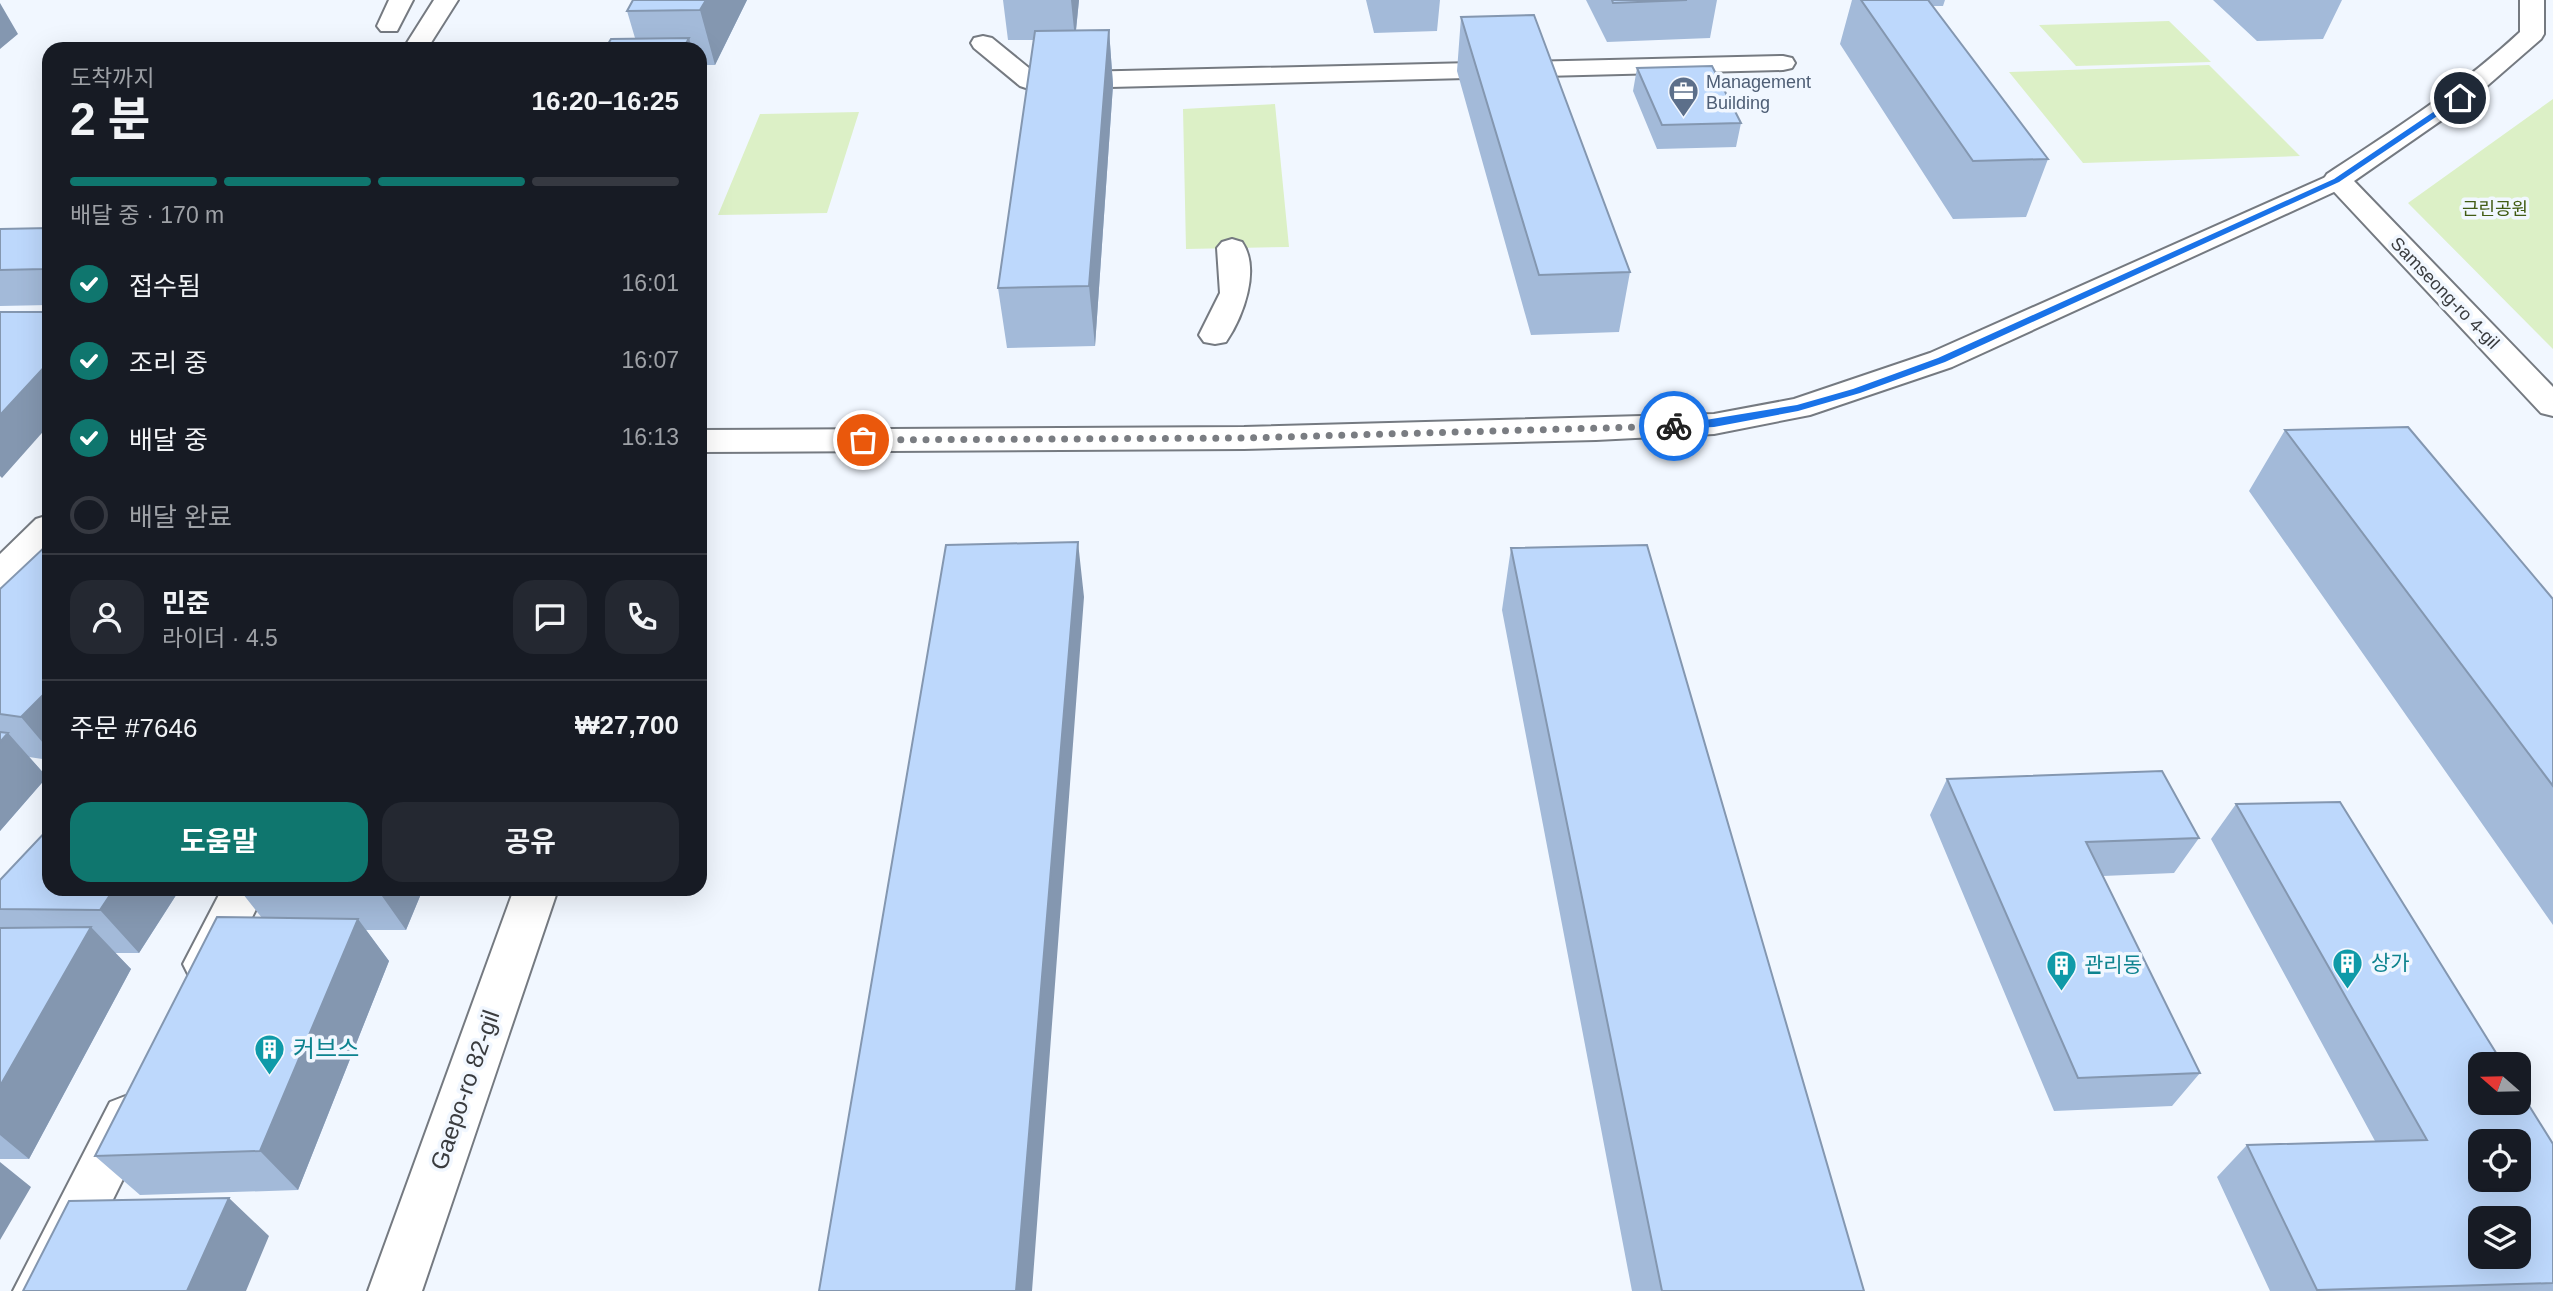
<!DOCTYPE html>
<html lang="ko">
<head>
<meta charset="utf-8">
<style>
  :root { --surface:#171b24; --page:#242831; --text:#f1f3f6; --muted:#9ea1a6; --line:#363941; --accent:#0f766e }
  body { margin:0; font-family:Helvetica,"Noto Sans KR",sans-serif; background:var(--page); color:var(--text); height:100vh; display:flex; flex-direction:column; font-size:26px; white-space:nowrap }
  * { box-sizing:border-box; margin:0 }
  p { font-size:23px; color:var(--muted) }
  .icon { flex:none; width:38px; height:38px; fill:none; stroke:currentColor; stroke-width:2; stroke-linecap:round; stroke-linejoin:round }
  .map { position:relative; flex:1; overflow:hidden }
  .side { position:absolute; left:42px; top:42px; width:665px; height:854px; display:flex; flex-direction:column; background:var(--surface); border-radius:21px; box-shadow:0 7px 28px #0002 }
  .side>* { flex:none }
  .needle { width:46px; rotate:290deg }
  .fabs { position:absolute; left:2468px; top:1052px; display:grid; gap:14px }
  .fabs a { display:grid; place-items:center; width:63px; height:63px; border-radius:14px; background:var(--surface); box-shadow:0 7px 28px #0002; font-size:35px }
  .pin { position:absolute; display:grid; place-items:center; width:60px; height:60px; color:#fff; margin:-30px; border:4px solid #fff; border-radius:50%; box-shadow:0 2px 7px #0007 }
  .courier { position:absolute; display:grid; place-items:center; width:70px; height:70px; margin:-35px; border:5px solid #1a73e8; border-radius:50%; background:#fff; color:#222; box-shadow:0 2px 9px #0007 }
  .head em { font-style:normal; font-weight:700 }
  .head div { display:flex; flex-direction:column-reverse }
  .head { display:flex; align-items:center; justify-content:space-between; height:119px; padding:0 28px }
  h1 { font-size:46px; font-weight:700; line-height:52px }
  .bar { display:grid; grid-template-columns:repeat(4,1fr); gap:10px 7px; align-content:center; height:84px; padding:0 28px }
  .bar i { height:9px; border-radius:5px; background:var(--line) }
  .bar .active { background:var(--accent) }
  .bar p { grid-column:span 4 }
  .line { display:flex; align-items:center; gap:18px; padding:0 28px; border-top:2px solid var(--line) }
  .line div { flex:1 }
  .round { display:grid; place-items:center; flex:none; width:74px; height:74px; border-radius:21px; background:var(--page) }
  ol { padding:0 28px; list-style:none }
  li { display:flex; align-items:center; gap:21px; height:77px }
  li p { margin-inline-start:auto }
  li .icon { padding:7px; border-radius:50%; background:var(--accent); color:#fff; stroke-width:4 }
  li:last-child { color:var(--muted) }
  li i { width:38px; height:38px; border:4px solid var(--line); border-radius:50% }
  .primary-button { display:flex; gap:14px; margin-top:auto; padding:14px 28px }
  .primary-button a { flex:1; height:80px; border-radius:21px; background:var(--accent); color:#fff; font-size:28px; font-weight:700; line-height:80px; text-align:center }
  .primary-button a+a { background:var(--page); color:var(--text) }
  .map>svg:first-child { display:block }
  .green { fill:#dcf0c6 }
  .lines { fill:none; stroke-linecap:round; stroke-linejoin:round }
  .street-casing { stroke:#757a81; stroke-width:4 }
  .secondary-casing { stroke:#757a81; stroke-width:4 }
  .street { fill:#fff; fill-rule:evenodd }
  .secondary { fill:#fff; fill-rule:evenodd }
  .wall { fill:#a3bad9 }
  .shaded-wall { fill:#8497b0 }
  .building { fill:#bdd8fc; stroke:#8497b0; stroke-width:2; fill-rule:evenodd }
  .route { fill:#1a73e8 }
  .done { stroke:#7a7d82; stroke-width:7; stroke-dasharray:0 12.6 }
  .labels { text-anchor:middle; stroke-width:7; stroke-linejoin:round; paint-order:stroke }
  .far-service-label { font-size:18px; fill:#4e5e75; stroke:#f1f7ff; text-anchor:start }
  .far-park-label { font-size:18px; fill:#415b13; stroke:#f1f7ff }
  .far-street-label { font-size:18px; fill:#3a3c3f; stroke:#f1f7ff }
  .culture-label { font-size:21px; fill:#0d838f; stroke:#f1f7ff; text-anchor:start }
  .near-culture-label { font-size:24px; fill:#0d838f; stroke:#f1f7ff; text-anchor:start }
  .near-street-label { font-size:24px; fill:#3a3c3f; stroke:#f1f7ff }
</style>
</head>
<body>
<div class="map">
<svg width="2553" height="1291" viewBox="0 0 2553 1291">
  <rect width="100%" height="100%" fill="#f1f7ff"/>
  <path class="green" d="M2169,21L2211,62L2076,66L2039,25Z
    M2209,65L2300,156L2083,163L2009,72Z
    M2553,99V349L2408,203Z
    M1275,104L1289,247L1186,249L1183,109Z
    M859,112L827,213L718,215L760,114Z"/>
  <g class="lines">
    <defs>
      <path id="street" d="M389,0H413L397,31H381L377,26Z
        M983,36L992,38L1035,73L1783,56L1792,58L1795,63L1792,68L1783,70L1029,89L1020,86L974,48L971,43L974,38Z
        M2337,172L2347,174L2351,180L2347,186L1952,367L1810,415L1714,434L1596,440L1244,449L700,452V430L1244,427L1714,414L1794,399L1930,353Z
        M1232,239L1242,242C1261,269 1243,317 1226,342L1215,344L1204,342L1199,335L1220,293L1217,248L1222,242Z
        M222,889H266L222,978L206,984L190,978L183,964Z
        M514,889H558L422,1291H368Z
        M128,1095L146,1102L153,1118L68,1291H13L110,1102Z"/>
      <path id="secondary" d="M434,0H458L427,49H403Z
        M2520,0H2544V34L2541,39L2472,99L2354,181L2553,387V416L2541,413L2323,180L2327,174C2394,130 2461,87 2520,32Z
        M49,515V548L13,584L0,588V554L36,519Z"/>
    </defs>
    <use href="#street" class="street-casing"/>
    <use href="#secondary" class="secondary-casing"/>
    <use href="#street" class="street"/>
    <use href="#secondary" class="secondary"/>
  </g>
  <path class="wall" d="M633,0H747L715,65H700V49H605L635,38L627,11Z
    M1003,0H1079L1076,31L1109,30L1113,85L1095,346L1007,348L998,288L1034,40H1008Z
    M1366,0H1440L1437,31L1374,33Z
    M1586,0H1717L1710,38L1607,42Z
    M1852,0H1945L1943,6H1932L2048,159L2026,217L1953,219L1840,44Z
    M2213,0H2342L2323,39L2257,41Z
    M1461,17L1630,272L1619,332L1531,335L1457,71Z
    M1637,68L1741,123L1736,147L1657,149L1633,91Z
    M49,228V305L0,306V229Z
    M2285,430L2553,599V925L2249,491Z
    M49,543V760L29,757L47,777L0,831V589Z
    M1511,548L1864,1291H1632L1502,610Z
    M1947,779L2199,838L2174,873L2103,876L2200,1073L2172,1106L2054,1111L1930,815Z
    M2236,804L2553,1144V1291H2270L2217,1177L2247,1145L2375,1141L2211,839Z
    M0,880L49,889H180L139,953H115L131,969L29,1159H0Z
    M239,889H423L406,930H366L389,961L298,1190L140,1195L95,1156L262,918Z"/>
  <path class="shaded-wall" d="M706,0H747L715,65L700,10Z
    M1071,0H1079L1075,39Z
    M0,3L18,34L0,49Z
    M1109,30L1113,85L1095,346L1089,286Z
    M689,38L692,49H683Z
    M700,78L704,93L700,101Z
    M49,264V276L44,269Z
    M49,362V425L2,478L0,476V415Z
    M1078,542L1084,597L1032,1291H1016Z
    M49,689V750L21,717Z
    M8,733L47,777L0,831V742Z
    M114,889H180L139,953L100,910Z
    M377,889H423L406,930Z
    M358,919L389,961L298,1190L260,1151Z
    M91,927L131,969L29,1159L0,1135V1086Z
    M0,1162L31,1187L0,1240Z
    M229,1198L269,1236L246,1291H187Z"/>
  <path class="building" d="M633,0H706L700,10L627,11Z
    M1612,0H1687L1613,3Z
    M1861,0H1928L2048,159L1973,161Z
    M1534,15L1630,272L1539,275L1461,17Z
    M1109,30L1089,286L998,288L1035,31Z
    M689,38L683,49H605L611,39Z
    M1712,66L1741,123L1662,125L1637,68Z
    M49,228V264L44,269L0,270V229Z
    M0,312H49V362L0,415Z
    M2408,427L2553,599V786L2285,430Z
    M1078,542L1016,1291H819L946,545Z
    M49,543V689L21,717L0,714V589Z
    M1647,545L1864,1291H1662L1511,548Z
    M0,732L8,733L0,742Z
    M2162,771L2199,838L2086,842L2200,1073L2078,1078L1947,779Z
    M2340,802L2503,1064H2480V1102H2518V1088L2553,1144V1283L2317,1290L2247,1145L2427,1140L2236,804ZM2480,1141H2518V1180H2480ZM2480,1218H2518V1256H2480Z
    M49,828V889H114L100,910L0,909V880Z
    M217,917L358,919L260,1151L95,1156Z
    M91,927L0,1086V928Z
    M229,1198L187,1291H23L69,1201Z"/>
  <path class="route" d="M2457,96L2464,98L2339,182L1945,362L1860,393L1798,411L1714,427L1674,429L1669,426L1797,405L1853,389L1938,358L2334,179Z"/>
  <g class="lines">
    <path class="done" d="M863,440L1244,438L1674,426"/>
  </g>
  <defs>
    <symbol id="office-pin" viewBox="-11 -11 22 30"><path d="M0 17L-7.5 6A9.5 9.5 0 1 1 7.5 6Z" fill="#5c6f8a" stroke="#f1f7ff"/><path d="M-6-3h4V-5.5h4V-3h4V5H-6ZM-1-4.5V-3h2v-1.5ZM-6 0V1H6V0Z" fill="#fff"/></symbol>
    <symbol id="building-pin" viewBox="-11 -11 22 30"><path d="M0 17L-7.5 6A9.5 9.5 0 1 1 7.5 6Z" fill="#0f9aa8" stroke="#f1f7ff"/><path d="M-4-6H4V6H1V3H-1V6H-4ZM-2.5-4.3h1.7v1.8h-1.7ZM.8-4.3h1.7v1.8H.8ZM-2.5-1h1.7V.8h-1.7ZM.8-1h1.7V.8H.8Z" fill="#fff"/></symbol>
  </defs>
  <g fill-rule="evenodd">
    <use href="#office-pin" x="1666" y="74" width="35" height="47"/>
    <use href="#building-pin" x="2330" y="946" width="35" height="47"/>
    <use href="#building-pin" x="2044" y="948" width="35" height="47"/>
    <use href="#building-pin" x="252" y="1032" width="35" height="47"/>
  </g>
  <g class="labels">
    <g class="far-service-label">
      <text x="1706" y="88">Management<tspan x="1706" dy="21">Building</tspan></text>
    </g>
    <g class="far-park-label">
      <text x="2495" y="215">근린공원</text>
    </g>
    <g class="far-street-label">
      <text transform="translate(2445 293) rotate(46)" y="6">Samseong-ro 4-gil</text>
    </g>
    <g class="culture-label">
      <text x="2371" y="970">상가</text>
      <text x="2084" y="972">관리동</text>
    </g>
    <g class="near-culture-label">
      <text x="293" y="1057">커브스</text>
    </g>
    <g class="near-street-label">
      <text transform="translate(465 1090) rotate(-71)" y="8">Gaepo-ro 82-gil</text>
    </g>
  </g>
</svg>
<div class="fabs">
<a><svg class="needle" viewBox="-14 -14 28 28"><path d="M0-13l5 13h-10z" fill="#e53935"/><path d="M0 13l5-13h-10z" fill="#9ea1a6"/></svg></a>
<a><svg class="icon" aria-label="locate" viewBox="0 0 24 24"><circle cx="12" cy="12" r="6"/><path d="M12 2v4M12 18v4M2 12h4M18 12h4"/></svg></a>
<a><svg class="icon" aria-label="layers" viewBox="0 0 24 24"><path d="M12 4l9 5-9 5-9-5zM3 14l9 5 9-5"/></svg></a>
</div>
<div class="pin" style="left:863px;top:440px;background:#ea580c"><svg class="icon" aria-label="bag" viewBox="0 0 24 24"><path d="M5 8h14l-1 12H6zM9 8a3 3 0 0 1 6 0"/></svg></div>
<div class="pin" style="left:2460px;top:98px;background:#1f2937"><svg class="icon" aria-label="home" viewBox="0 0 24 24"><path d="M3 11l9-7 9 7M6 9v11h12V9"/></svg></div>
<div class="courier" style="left:1674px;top:426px"><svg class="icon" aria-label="bike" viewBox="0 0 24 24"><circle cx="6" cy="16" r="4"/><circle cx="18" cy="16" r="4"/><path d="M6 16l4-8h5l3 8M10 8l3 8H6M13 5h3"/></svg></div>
<section class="side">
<div class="head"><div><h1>2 분</h1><p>도착까지</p></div><em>16:20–16:25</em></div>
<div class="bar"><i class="active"></i><i class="active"></i><i class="active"></i><i></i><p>배달 중 · 170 m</p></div>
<ol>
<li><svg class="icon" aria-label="check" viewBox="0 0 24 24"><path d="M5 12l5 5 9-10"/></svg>접수됨<p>16:01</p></li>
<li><svg class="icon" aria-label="check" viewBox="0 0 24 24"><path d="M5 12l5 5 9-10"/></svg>조리 중<p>16:07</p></li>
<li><svg class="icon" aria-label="check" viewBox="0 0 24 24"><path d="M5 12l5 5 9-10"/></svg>배달 중<p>16:13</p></li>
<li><i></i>배달 완료</li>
</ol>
<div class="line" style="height:126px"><a class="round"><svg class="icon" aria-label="person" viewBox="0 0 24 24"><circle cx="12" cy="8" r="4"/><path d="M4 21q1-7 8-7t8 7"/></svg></a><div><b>민준</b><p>라이더 · 4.5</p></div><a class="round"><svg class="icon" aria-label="chat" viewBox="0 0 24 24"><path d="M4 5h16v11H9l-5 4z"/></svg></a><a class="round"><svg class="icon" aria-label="phone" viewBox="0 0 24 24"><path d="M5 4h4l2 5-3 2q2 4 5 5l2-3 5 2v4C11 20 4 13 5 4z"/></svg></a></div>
<div class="line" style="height:91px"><div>주문 #7646</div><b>₩27,700</b></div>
<div class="primary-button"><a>도움말</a><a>공유</a></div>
</section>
</div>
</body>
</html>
